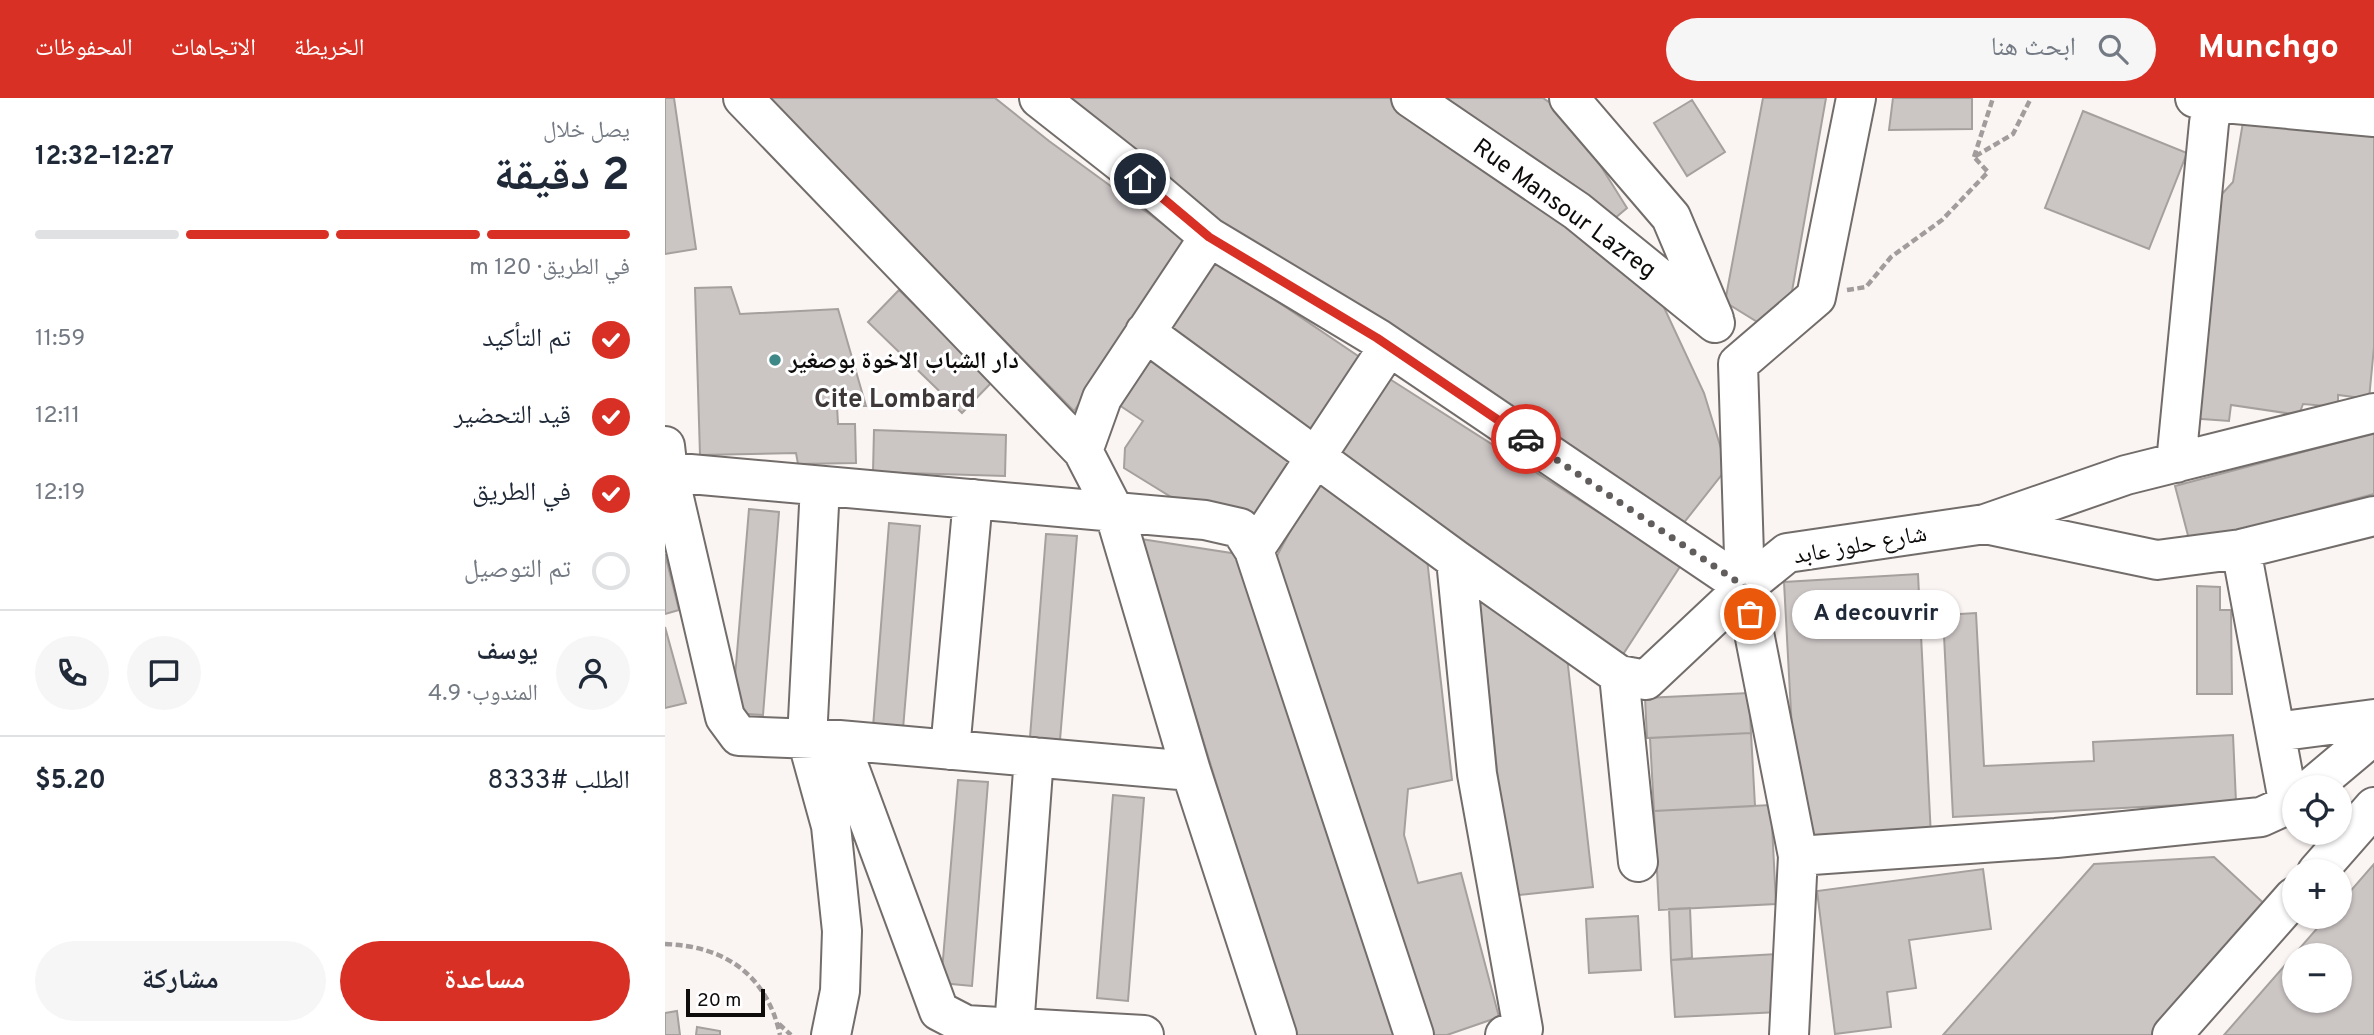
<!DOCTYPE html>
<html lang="ar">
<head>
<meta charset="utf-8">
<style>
  :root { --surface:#fff; --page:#f6f6f7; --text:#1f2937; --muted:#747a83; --line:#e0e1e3; --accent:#d93025 }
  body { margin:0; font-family:Overpass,"Noto Naskh Arabic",sans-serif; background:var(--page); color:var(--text); direction:rtl; height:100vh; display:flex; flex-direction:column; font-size:26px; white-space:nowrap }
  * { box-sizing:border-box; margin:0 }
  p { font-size:23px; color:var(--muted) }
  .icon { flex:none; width:38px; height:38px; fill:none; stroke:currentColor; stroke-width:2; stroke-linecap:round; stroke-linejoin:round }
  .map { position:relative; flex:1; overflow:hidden; direction:ltr }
  .side { display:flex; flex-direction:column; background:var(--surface); width:665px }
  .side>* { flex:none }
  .fabs { position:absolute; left:1617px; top:677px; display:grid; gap:14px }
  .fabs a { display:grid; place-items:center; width:70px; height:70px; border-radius:50%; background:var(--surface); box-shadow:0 2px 5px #0004; font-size:35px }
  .scale { position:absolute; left:21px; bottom:18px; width:79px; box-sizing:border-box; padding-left:7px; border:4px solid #0e0c0b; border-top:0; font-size:19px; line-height:24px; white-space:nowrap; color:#0e0c0b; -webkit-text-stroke:5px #fff; paint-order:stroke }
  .pin { position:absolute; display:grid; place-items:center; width:60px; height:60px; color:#fff; margin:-30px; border:4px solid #fff; border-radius:50%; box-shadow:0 2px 7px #0007 }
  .courier { position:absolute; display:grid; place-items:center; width:70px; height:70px; margin:-35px; border:5px solid #d93025; border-radius:50%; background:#fff; color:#222; box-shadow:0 2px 9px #0007 }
  .bubble { position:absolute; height:49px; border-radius:24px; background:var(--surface); box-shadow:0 2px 5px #0004; font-size:23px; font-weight:700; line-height:49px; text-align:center; direction:rtl }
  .overview em { font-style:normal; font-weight:700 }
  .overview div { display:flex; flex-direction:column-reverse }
  .overview { display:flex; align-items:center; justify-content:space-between; height:119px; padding:0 35px }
  h1 { font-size:46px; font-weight:700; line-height:52px }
  .bar { display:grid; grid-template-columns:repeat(4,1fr); gap:10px 7px; align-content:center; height:84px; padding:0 35px }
  .bar i { height:9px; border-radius:5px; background:var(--line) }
  .bar .on { background:var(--accent) }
  .bar p { grid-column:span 4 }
  .line { display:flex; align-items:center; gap:18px; padding:0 35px; border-top:2px solid var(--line) }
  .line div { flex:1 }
  .round { display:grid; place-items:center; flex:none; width:74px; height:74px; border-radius:37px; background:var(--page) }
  ol { padding:0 35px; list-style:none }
  li { display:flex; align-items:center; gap:21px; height:77px }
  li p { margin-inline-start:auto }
  li .icon { padding:7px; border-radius:50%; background:var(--accent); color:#fff; stroke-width:4 }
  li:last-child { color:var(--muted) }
  li i { width:38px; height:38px; border:4px solid var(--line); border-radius:50% }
  .button { display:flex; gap:14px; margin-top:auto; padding:14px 35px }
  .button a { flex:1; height:80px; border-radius:42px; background:var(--accent); color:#fff; font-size:28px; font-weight:700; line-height:80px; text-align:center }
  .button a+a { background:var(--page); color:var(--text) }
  header { display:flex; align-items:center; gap:42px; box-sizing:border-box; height:98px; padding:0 35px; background:var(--accent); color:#fff }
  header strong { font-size:33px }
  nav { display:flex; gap:38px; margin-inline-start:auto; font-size:24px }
  .search { width:490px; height:63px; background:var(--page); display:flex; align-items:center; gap:18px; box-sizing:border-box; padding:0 24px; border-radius:38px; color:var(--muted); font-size:26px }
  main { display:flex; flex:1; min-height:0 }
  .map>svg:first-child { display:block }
  .building { fill:#cbc5c4; stroke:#a59f9d; stroke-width:2; fill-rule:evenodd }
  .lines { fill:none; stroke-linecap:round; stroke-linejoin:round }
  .minor-casing { stroke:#726d6b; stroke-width:42 }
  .path { stroke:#a29d9c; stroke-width:4.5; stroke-dasharray:7 3.5; stroke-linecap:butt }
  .minor { stroke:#fff; stroke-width:38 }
  .done { stroke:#615d5c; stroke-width:7; stroke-dasharray:0 12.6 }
  .route { stroke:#d93025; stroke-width:9 }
  .poi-dot { fill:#3f8888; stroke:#fff; stroke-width:2.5 }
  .labels { text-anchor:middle; stroke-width:6; stroke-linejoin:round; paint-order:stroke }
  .street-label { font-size:24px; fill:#0e0c0b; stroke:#fff }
  .poi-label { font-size:24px; font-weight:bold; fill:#0e0c0b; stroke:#fff; text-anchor:start }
  .neighbourhood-label { font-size:26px; font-weight:bold; fill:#3e3938; stroke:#fff }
</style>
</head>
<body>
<header>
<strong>Munchgo</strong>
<div class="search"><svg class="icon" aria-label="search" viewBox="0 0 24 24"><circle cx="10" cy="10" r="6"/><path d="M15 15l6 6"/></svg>ابحث هنا</div>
<nav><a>الخريطة</a><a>الاتجاهات</a><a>المحفوظات</a></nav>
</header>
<main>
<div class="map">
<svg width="1709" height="937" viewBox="0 0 1709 937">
  <rect width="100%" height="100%" fill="#faf4f2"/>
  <path class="building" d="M0,0H9L31,151L0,156Z
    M101,0H330L384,43L525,146L409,313Z
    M402,0H724L865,97L989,188L1039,295L1062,370L1014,431L611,164L397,7Z
    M763,0H878L888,7L917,38L962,110L943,126Z
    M1098,0H1161L1126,199L1094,225L1060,204Z
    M1228,0H1307V31L1224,32Z
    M1027,2L1060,54L1022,78L989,25Z
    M1580,12L1709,27V249L1704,301L1673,297V309L1638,306L1634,317L1566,307L1564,323L1523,320L1556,97L1568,84Z
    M1418,13L1522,55L1484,151L1380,110Z
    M545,158L702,264L650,341L493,236Z
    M66,189L75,216L173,211L201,308H172L173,326H190L191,365L133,366L131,355L35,357L30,190Z
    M234,192L328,283L297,315L203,224Z
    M478,252L638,361L592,432L524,410L459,370L460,350L478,323L451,305Z
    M720,278L1016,467L955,561L669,357Z
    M209,332L341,337L340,378L208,374Z
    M1709,335V396L1525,445L1510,388Z
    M654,379L761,452L787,682L743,691L739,737L753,785L796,775L834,919L782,937H760L605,471Z
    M84,411L114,414L98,617L67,615Z
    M224,425L255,428L238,631L208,629Z
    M381,436L412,438L395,642L365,639Z
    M476,441L579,457L740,937H629Z
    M0,456L14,512L0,516Z
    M1253,476L1266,739L1133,745L1119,484Z
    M1532,488L1555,489V512H1566L1567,596H1532Z
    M813,490L901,550L928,789L845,798Z
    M1311,515L1319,668L1429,663L1428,644L1568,637L1571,704L1288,719L1278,517Z
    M0,529L21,605L0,610Z
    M1084,595L1086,635L982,640L980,600Z
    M1086,635L1090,708L989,713L985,640Z
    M293,682L323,684L307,888L276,885Z
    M448,697L479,700L463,903L432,900Z
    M1106,707L1111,806L994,812L989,713Z
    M1549,759L1605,811L1491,937H1278L1429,766Z
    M1709,766V937H1559L1662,819H1675V805ZM1629,858H1675V903H1629Z
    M1318,771L1326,831L1244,842L1251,890L1222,894L1226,929L1170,936L1152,793Z
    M1025,810L1027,860L1006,862L1004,811Z
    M973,818L976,872L924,875L921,821Z
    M1112,856L1116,914L1010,919L1006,862Z
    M12,913L15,937H0V915Z
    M32,929L55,933V937H31Z"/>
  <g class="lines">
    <defs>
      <path id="minor" d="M78,0L418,353
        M374,0L458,66L544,139L712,240L1080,489L1122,455L1320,426L1492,462L1576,451L1709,418
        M746,0L912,113L1050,225
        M904,0L1006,119L1049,221
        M1530,0L1548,4L1709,19
        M544,139L437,300L418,353L449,413L526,673L612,937
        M480,234L791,462L954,577L981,582L1080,489
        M724,248L589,452L749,937
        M0,348L3,374L60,619L74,638L174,642L526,673
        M1511,365L1544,25L1549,0
        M3,374L540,422L575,430L589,452
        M155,388L142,641L166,728L177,833L175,893L166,937
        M1320,426L1461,377L1709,315
        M1576,451L1624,708
        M791,462L812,676L858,931L840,937
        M954,577L973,764
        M1611,634L1709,621
        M174,642L274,913L301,927L479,937
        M285,652L308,401
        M1646,690L1709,637
        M1133,758L1391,740L1596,719L1629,704
        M1652,774L1709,709
        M349,930L369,659
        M1124,937L1133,758L1080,489L1073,266L1151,199L1191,0
        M1507,937L1629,799"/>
    </defs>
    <use href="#minor" class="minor-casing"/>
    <path class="path" d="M1309,59L1328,0
      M1182,192L1201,189L1226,159L1277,122L1323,74L1309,59L1348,36L1366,0
      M0,846C60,848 102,877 115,937
      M114,926L126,937"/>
    <use href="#minor" class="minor"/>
  </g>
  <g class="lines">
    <path class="done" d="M861,341L1080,489L1085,516"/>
    <path class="route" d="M475,81L544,139L712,240L861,341"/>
  </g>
  <circle class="poi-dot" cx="110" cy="262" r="7"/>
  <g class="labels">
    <g class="street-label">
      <text transform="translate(900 110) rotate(36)" y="8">Rue Mansour Lazreg</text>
      <text transform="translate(1195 446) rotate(-10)" y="8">شارع حلوز عابد</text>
    </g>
    <g class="poi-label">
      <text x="124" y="270">دار الشباب الاخوة بوصغير</text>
    </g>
    <g class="neighbourhood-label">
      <text x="230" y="309">Cite Lombard</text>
    </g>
  </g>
</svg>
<div class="fabs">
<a><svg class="icon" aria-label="locate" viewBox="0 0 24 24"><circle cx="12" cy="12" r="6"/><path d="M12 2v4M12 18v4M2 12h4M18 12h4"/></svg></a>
<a>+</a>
<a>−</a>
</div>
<div class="scale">20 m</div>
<div class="pin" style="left:1085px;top:516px;background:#ea580c"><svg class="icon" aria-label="bag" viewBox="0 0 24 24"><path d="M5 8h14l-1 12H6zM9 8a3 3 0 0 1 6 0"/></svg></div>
<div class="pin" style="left:475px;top:81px;background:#1f2937"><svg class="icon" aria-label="home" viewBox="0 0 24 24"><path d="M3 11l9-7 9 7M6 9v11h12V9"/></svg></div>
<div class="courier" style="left:861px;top:341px"><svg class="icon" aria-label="car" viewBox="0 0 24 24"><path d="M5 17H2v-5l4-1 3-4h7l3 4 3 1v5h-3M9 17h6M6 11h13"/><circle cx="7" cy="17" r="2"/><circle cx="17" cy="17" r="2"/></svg></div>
<div class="bubble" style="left:1127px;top:492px;width:168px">A decouvrir</div>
</div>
<section class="side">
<div class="overview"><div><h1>2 دقيقة</h1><p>يصل خلال</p></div><em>12:27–12:32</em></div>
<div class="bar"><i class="on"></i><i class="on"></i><i class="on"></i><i></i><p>في الطريق · 120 m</p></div>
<ol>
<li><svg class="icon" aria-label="check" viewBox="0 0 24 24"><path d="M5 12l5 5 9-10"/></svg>تم التأكيد<p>11:59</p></li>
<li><svg class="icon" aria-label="check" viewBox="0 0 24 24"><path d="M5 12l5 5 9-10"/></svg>قيد التحضير<p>12:11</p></li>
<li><svg class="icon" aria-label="check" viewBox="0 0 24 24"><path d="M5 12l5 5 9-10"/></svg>في الطريق<p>12:19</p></li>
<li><i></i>تم التوصيل</li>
</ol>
<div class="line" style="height:126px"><a class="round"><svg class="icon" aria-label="person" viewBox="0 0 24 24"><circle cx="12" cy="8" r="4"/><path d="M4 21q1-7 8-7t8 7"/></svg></a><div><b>يوسف</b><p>المندوب · 4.9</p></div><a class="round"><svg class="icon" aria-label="chat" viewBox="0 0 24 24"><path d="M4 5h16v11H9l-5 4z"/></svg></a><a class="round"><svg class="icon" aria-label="phone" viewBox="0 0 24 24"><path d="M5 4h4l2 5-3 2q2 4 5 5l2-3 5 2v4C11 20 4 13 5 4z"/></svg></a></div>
<div class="line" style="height:91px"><div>الطلب #8333</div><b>$5.20</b></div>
<div class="button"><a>مساعدة</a><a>مشاركة</a></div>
</section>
</main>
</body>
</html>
